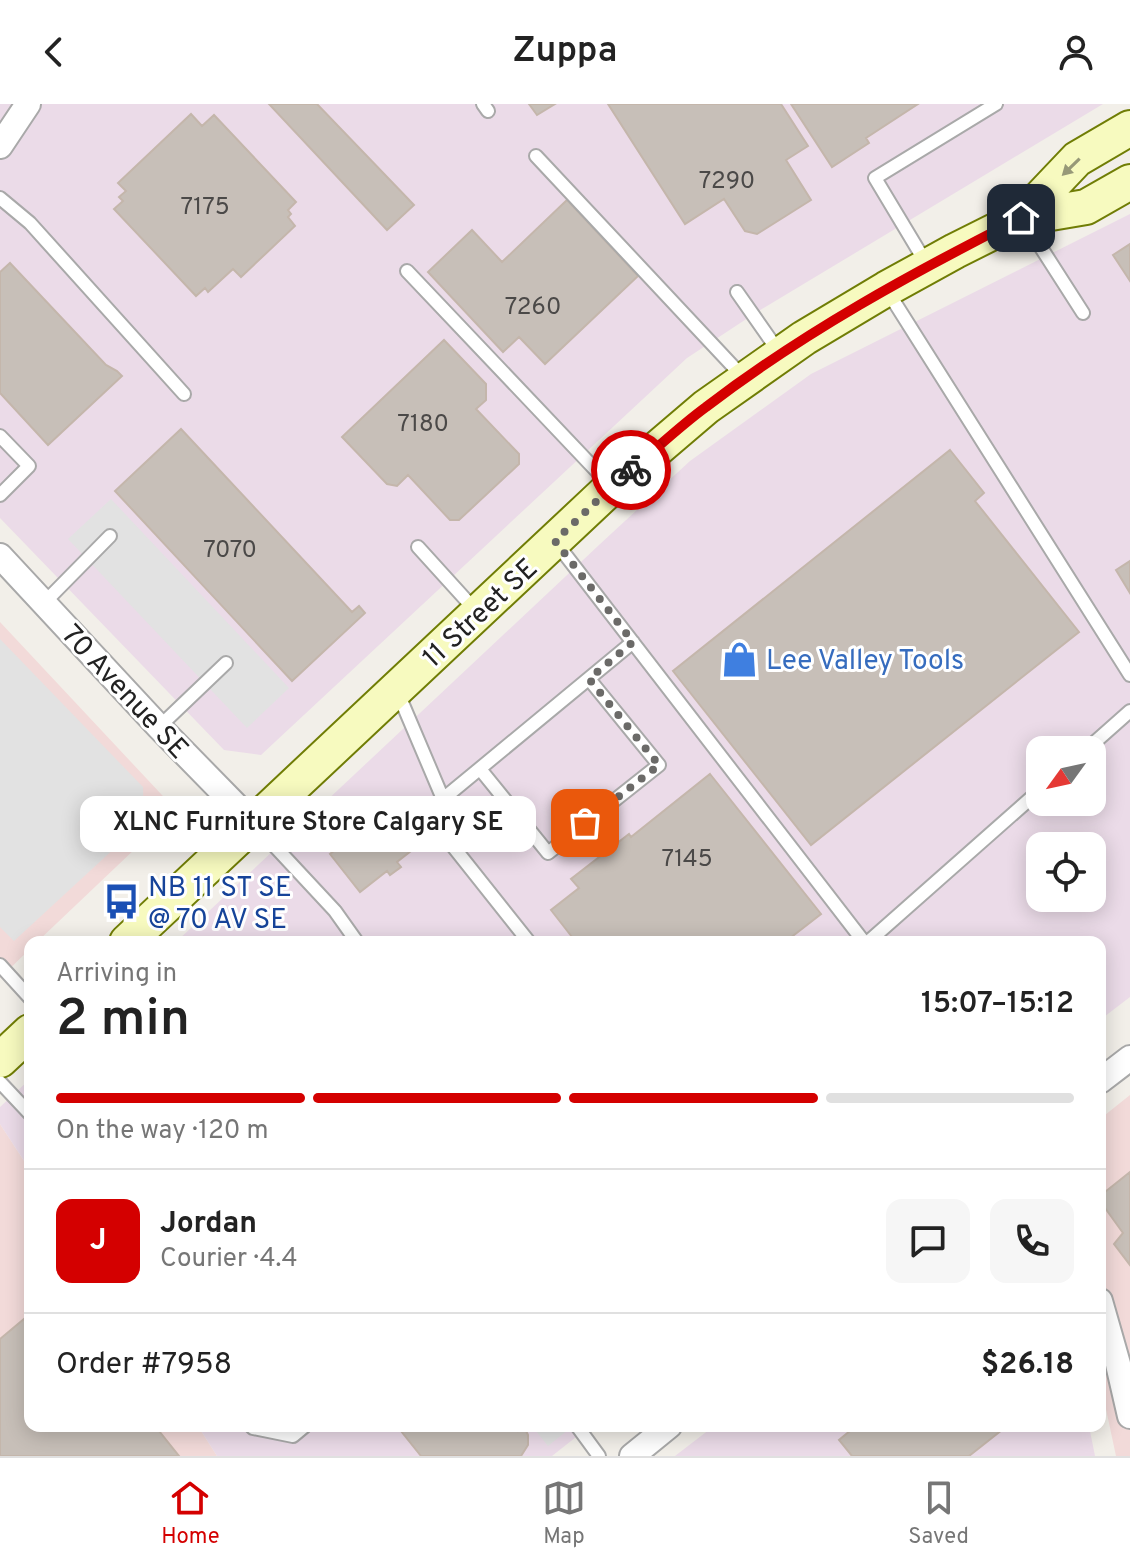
<!DOCTYPE html>
<html lang="en">
<head>
<meta charset="utf-8">
<style>
  :root { --surface:#fff; --page:#f6f6f6; --text:#222; --muted:#767676; --line:#e0e0e0; --accent:#d40000 }
  body { margin:0; font-family:Overpass,sans-serif; background:var(--page); color:var(--text); height:100vh; display:flex; flex-direction:column; font-size:30px; white-space:nowrap }
  * { box-sizing:border-box; margin:0 }
  p { font-size:26px; color:var(--muted) }
  .icon { flex:none; width:44px; height:44px; fill:none; stroke:currentColor; stroke-width:2; stroke-linecap:round; stroke-linejoin:round }
  .map { position:relative; flex:1; overflow:hidden }
  .side { position:absolute; left:24px; top:832px; width:1082px; height:496px; display:flex; flex-direction:column; background:var(--surface); border-radius:16px; box-shadow:0 4px 20px #0003 }
  .side>* { flex:none }
  .needle { width:52px; rotate:237deg }
  .fabs { position:absolute; left:1026px; top:632px; display:grid; gap:16px }
  .fabs a { display:grid; place-items:center; width:80px; height:80px; border-radius:16px; background:var(--surface); box-shadow:0 4px 20px #0003; font-size:40px }
  .pin { position:absolute; display:grid; place-items:center; width:68px; height:68px; color:#fff; margin:-34px; border-radius:16px; box-shadow:0 4px 12px #0006 }
  .courier { position:absolute; display:grid; place-items:center; width:80px; height:80px; margin:-40px; border:6px solid #d40000; border-radius:50%; background:#fff; color:#222; box-shadow:0 2px 10px #0007 }
  .bubble { position:absolute; height:56px; border-radius:16px; background:var(--surface); box-shadow:0 4px 20px #0003; font-size:26px; font-weight:600; line-height:56px; text-align:center }
  .head em { font-style:normal; font-weight:600 }
  .head div { display:flex; flex-direction:column-reverse }
  .head { display:flex; align-items:center; justify-content:space-between; height:136px; padding:0 32px }
  h1 { font-size:52px; font-weight:600; line-height:60px }
  .bar { display:grid; grid-template-columns:repeat(4,1fr); gap:12px 8px; align-content:center; height:96px; padding:0 32px }
  .bar i { height:10px; border-radius:6px; background:var(--line) }
  .bar .selected { background:var(--accent) }
  .bar p { grid-column:span 4 }
  .line { display:flex; align-items:center; gap:20px; padding:0 32px; border-top:2px solid var(--line) }
  .line div { flex:1 }
  .round { display:grid; place-items:center; flex:none; width:84px; height:84px; border-radius:16px; background:var(--page) }
  header { display:flex; justify-content:space-between; align-items:center; height:104px; padding:0 32px; background:var(--surface); font-size:36px; font-weight:600 }
  .dock { display:flex; justify-content:space-around; align-items:center; height:112px; border-top:2px solid var(--line); background:var(--surface); font-size:22px; color:var(--muted) }
  .dock a { display:grid; justify-items:center; gap:4px }
  .dock .selected { color:var(--accent) }
  .map>svg:first-child { display:block }
  .commercial { fill:#f2dad9 }
  .industrial { fill:#ebdbe8; fill-rule:evenodd }
  .parking { fill:#e2e2e2 }
  .building { fill:#c7bfb8; stroke:#c4b6ab; stroke-width:2 }
  .lines { fill:none; stroke-linecap:round; stroke-linejoin:round }
  .lane-casing { stroke:#a9a9a9; stroke-width:16 }
  .street-casing { stroke:#a9a9a9; stroke-width:28 }
  .secondary-casing { stroke:#707d05; stroke-width:38 }
  .lane { stroke:#fff; stroke-width:12 }
  .street { stroke:#fff; stroke-width:24 }
  .secondary { stroke:#f7fabf; stroke-width:34 }
  .oneway { fill:#979978 }
  .done { stroke:#6b6a68; stroke-width:8; stroke-dasharray:0 14.4 }
  .route { stroke:#d40000; stroke-width:10 }
  .labels { text-anchor:middle; stroke-width:6; stroke-linejoin:round; paint-order:stroke }
  .number-label { font-size:24px; fill:#4b4948 }
  .street-label { font-size:28px; fill:#222; stroke:#fff }
  .shop-label { font-size:28px; fill:#366cbe; stroke:#fff; text-anchor:start }
  .transit-label { font-size:28px; fill:#164399; stroke:#fff; text-anchor:start }
</style>
</head>
<body>
<header><svg class="icon" aria-label="back" viewBox="0 0 24 24"><path d="M15 5l-7 7 7 7"/></svg>Zuppa<svg class="icon" aria-label="person" viewBox="0 0 24 24"><circle cx="12" cy="8" r="4"/><path d="M4 21q1-7 8-7t8 7"/></svg></header>
<div class="map">
<svg width="1130" height="1352" viewBox="0 0 1130 1352">
  <rect width="100%" height="100%" fill="#f2efe9"/>
  <path class="commercial" d="M0,518L176,706L37,838H30V845L0,874Z
    M1130,991V1352H1116L1100,1277V1015Z
    M0,1020L30,1066V1322H198L217,1352H0Z"/>
  <path class="industrial" d="M0,0H1103L757,208L687,254L261,651L224,646L0,414Z
    M1130,110V893L1100,916V838H176L599,441L690,357L811,270ZM1040,646H1092V698H1040ZM1040,742H1092V794H1040Z
    M30,975V1066L0,1020V1003Z
    M198,1322H590L552,1352H217Z
    M714,1322H1089L1095,1352H675Z"/>
  <path class="parking" d="M111,395L289,584L247,624L68,435Z
    M0,535L143,683L144,717L14,837L0,823Z
    M532,1322H573L548,1342Z"/>
  <path class="building" d="M269,0H317L414,101L387,126Z
    M529,0H555L537,11Z
    M608,0H781L808,42L786,56L811,96L757,130L745,127L724,95L685,120Z
    M791,0H918L866,34L869,39L832,63Z
    M191,10L202,22L214,11L296,98L288,106L291,110L288,113L295,122L241,173L233,165L208,188L205,184L196,192L114,105L123,97L119,93L126,87L118,79Z
    M567,96L638,172L545,260L519,233L503,248L428,168L472,126L502,158Z
    M1130,140V177L1113,151Z
    M10,159L106,261L117,267L122,272L48,341L0,289V168Z
    M444,236L486,280V296L476,305L519,350V360L459,416H450L408,371L397,382L387,380L342,333Z
    M181,325L352,508L359,502L365,509L292,577L115,387Z
    M950,346L984,389L975,397L1079,528L811,741L673,567Z
    M1130,457V489L1116,466Z
    M710,670L821,810L785,838H576L551,806L579,784L571,775L629,730L631,733Z
    M395,698L425,736L397,758L401,763L390,771L387,767L360,788L330,750Z
    M1130,1068V1161L1114,1140L1123,1129L1100,1097V1092Z
    M30,1210V1322H155L179,1352H0V1235Z
    M397,1322H514L518,1327L524,1322L528,1331V1341L521,1352H421Z
    M856,1322H1007L969,1352H852L839,1336Z"/>
  <g class="lines">
    <defs>
      <path id="lane" d="M483,0L488,7
        M536,52L743,273
        M0,94L30,119L184,290
        M1024,117L1083,209
        M926,159L875,74L996,0
        M407,167L610,381
        M737,188L779,248
        M888,188L1130,571
        M0,332L29,362L0,391
        M557,440L864,838
        M418,443L476,507
        M44,499L110,432
        M398,589L443,695L440,726L529,838
        M159,623L226,559
        M1086,646L1130,607
        M480,665L548,749L659,661L589,575
        M443,695L633,538
        M254,720L335,807L357,838
        M868,838L1040,686
        M0,861L30,894
        M0,978L30,1010
        M251,1322L253,1324L293,1332L305,1322
        M577,1322L599,1352"/>
      <path id="street" d="M0,42L28,0
        M0,452L159,623L254,720
        M1100,977L1130,954
        M1100,1197L1118,1260L1130,1312
        M632,1352L669,1322"/>
      <path id="secondary" d="M1021,114L1077,55L1130,24
        M127,838L604,390L706,303L804,234L886,185L955,147L1021,114L1086,103L1130,78
        M0,956L30,928"/>
    </defs>
    <use href="#lane" class="lane-casing"/>
    <use href="#street" class="street-casing"/>
    <use href="#secondary" class="secondary-casing"/>
    <use href="#lane" class="lane"/>
    <use href="#street" class="street"/>
    <use href="#secondary" class="secondary"/>
  </g>
  <defs><path id="oneway-solid" d="M-6-.8H1V-3.2L6.5 0L1 3.2V.8H-6Z" transform="scale(2)"/></defs>
  <use class="oneway" href="#oneway-solid" transform="translate(1071 63) rotate(136)"/>
  <g class="lines">
    <path class="done" d="M585,719L659,661L589,575L633,538L555,437L604,390L631,366"/>
    <path class="route" d="M631,366C656,345 680,322 706,303C804,228 912,169 1021,114"/>
  </g>
  <defs>
    <symbol id="shop-bare" viewBox="-9 -9 18 18"><path d="M-5-2.5h2.3a2.7 3.5 0 0 1 5.4 0H5L5.5 6h-11ZM-1.5-2.5h3a1.5 2.3 0 0 0-3 0Z" fill="#3f7fe0" stroke="#fff" stroke-width="2.5" paint-order="stroke"/></symbol>
    <symbol id="bus-bare" viewBox="-9 -9 18 18"><path d="M-5-6H5V4H4V6H2V4H-2V6H-4V4H-5ZM-3.5-4V0h7V-4ZM-3.5 1.2v1.5H-2V1.2ZM2 1.2v1.5H3.5V1.2Z" fill="#1a4fb4" stroke="#fff" stroke-width="2.5" paint-order="stroke"/></symbol>
  </defs>
  <g fill-rule="evenodd">
    <use href="#shop-bare" x="714" y="530" width="51" height="51"/>
    <use href="#bus-bare" x="96" y="772" width="51" height="51"/>
  </g>
  <g class="labels">
    <g class="number-label">
      <text x="727" y="84">7290</text>
      <text x="205" y="110">7175</text>
      <text x="533" y="210">7260</text>
      <text x="423" y="327">7180</text>
      <text x="230" y="453">7070</text>
      <text x="687" y="762">7145</text>
    </g>
    <g class="street-label">
      <text transform="translate(479 508) rotate(-43)" y="10">11 Street SE</text>
      <text transform="translate(126 587) rotate(47)" y="10">70 Avenue SE</text>
    </g>
    <g class="shop-label">
      <text x="766" y="565">Lee Valley Tools</text>
    </g>
    <g class="transit-label">
      <text x="148" y="792">NB 11 ST SE<tspan x="148" dy="32">@ 70 AV SE</tspan></text>
    </g>
  </g>
</svg>
<div class="fabs">
<a><svg class="needle" viewBox="-14 -14 28 28"><path d="M0-13l5 13h-10z" fill="#e53935"/><path d="M0 13l5-13h-10z" fill="#767676"/></svg></a>
<a><svg class="icon" aria-label="locate" viewBox="0 0 24 24"><circle cx="12" cy="12" r="6"/><path d="M12 2v4M12 18v4M2 12h4M18 12h4"/></svg></a>
</div>
<div class="pin" style="left:585px;top:719px;background:#ea580c"><svg class="icon" aria-label="bag" viewBox="0 0 24 24"><path d="M5 8h14l-1 12H6zM9 8a3 3 0 0 1 6 0"/></svg></div>
<div class="pin" style="left:1021px;top:114px;background:#1f2937"><svg class="icon" aria-label="home" viewBox="0 0 24 24"><path d="M3 11l9-7 9 7M6 9v11h12V9"/></svg></div>
<div class="courier" style="left:631px;top:366px"><svg class="icon" aria-label="bike" viewBox="0 0 24 24"><circle cx="6" cy="16" r="4"/><circle cx="18" cy="16" r="4"/><path d="M6 16l4-8h5l3 8M10 8l3 8H6M13 5h3"/></svg></div>
<div class="bubble" style="left:80px;top:692px;width:456px">XLNC Furniture Store Calgary SE</div>
<section class="side">
<div class="head"><div><h1>2 min</h1><p>Arriving in</p></div><em>15:07–15:12</em></div>
<div class="bar"><i class="selected"></i><i class="selected"></i><i class="selected"></i><i></i><p>On the way · 120 m</p></div>
<div class="line" style="height:144px"><b class="round" style="background:var(--accent);color:#fff">J</b><div><b>Jordan</b><p>Courier · 4.4</p></div><a class="round"><svg class="icon" aria-label="chat" viewBox="0 0 24 24"><path d="M4 5h16v11H9l-5 4z"/></svg></a><a class="round"><svg class="icon" aria-label="phone" viewBox="0 0 24 24"><path d="M5 4h4l2 5-3 2q2 4 5 5l2-3 5 2v4C11 20 4 13 5 4z"/></svg></a></div>
<div class="line" style="height:104px"><div>Order #7958</div><b>$26.18</b></div>
</section>
</div>
<nav class="dock">
<a class="selected"><svg class="icon" aria-label="home" viewBox="0 0 24 24"><path d="M3 11l9-7 9 7M6 9v11h12V9"/></svg>Home</a>
<a><svg class="icon" aria-label="map" viewBox="0 0 24 24"><path d="M3 6l6-2 6 2 6-2v14l-6 2-6-2-6 2zM9 4v14M15 6v14"/></svg>Map</a>
<a><svg class="icon" aria-label="saved" viewBox="0 0 24 24"><path d="M7 4h10v16l-5-4-5 4z"/></svg>Saved</a>
</nav>
</body>
</html>
